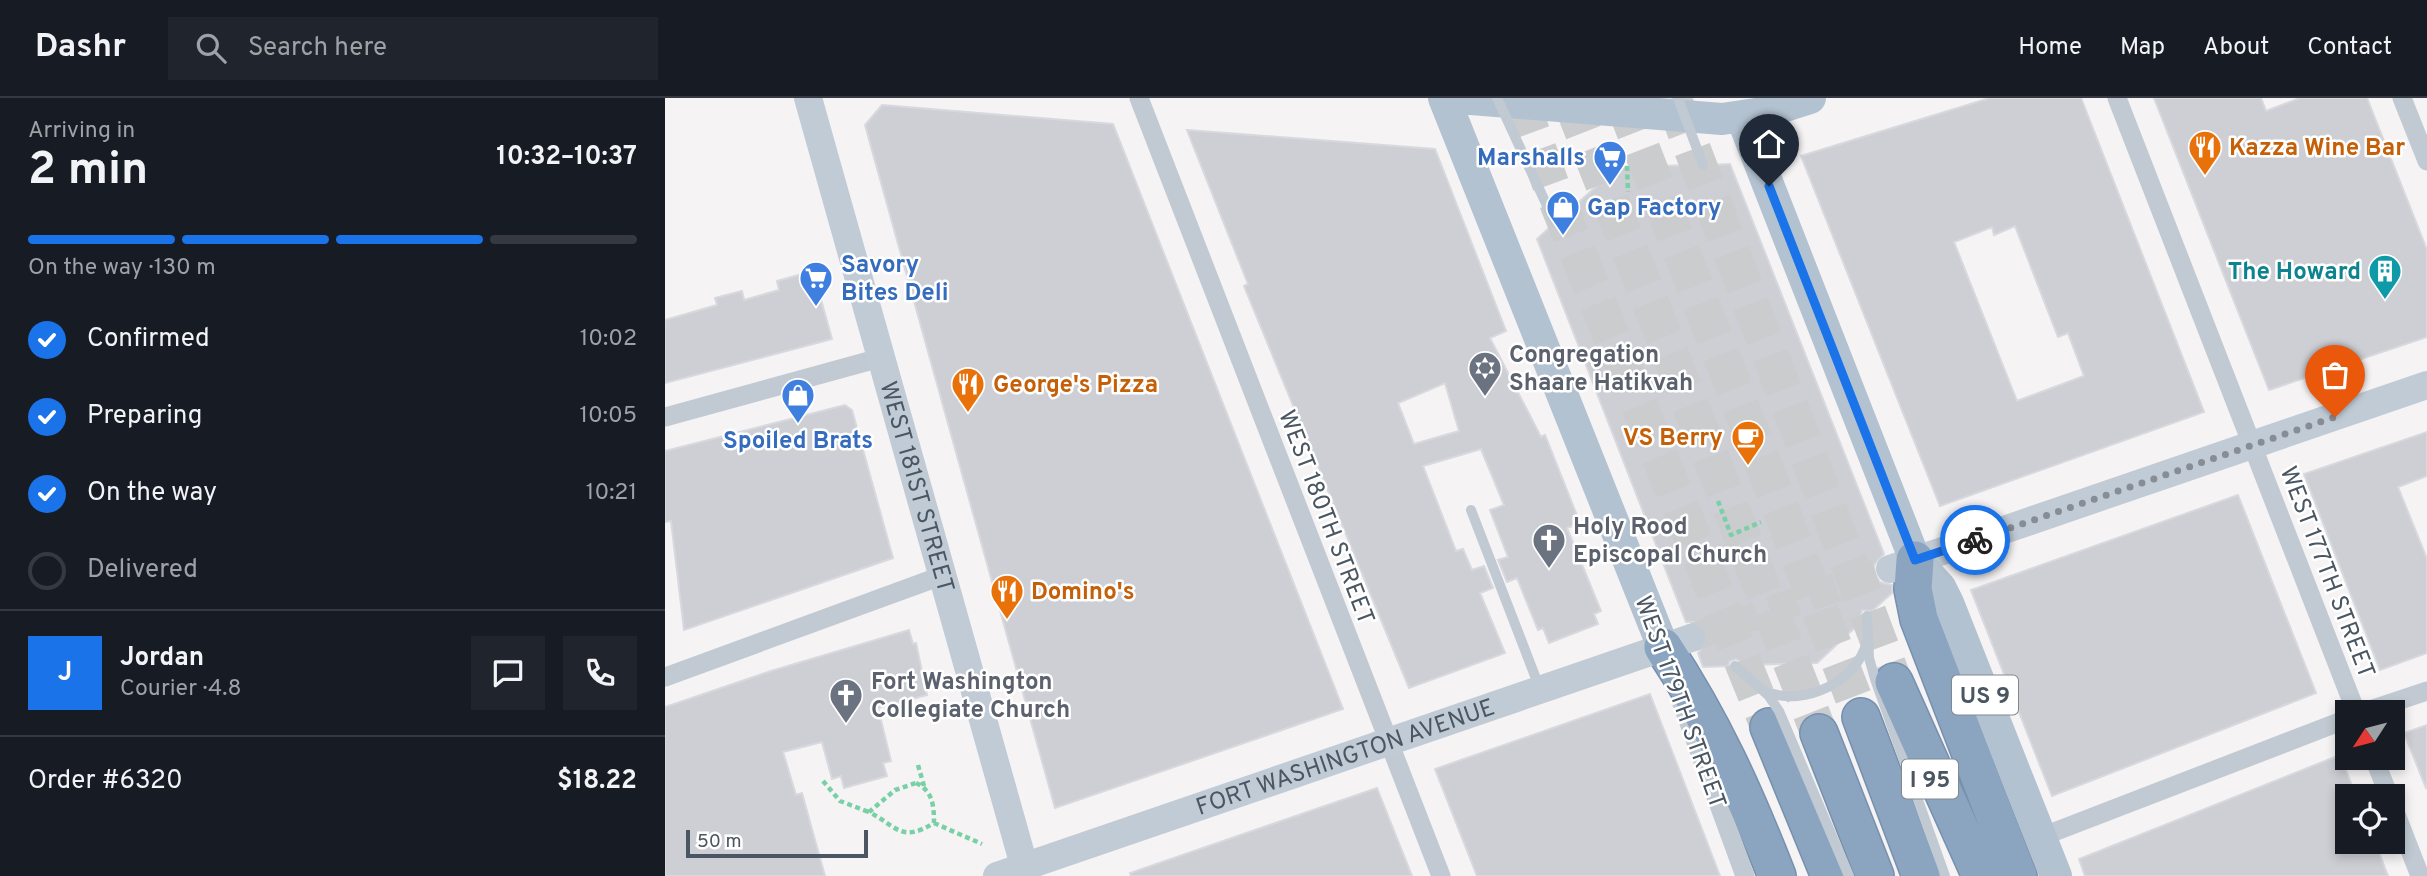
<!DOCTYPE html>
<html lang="en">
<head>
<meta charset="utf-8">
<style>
  :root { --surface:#171b24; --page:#20242c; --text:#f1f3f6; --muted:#9ea1a6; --line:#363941; --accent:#1a73e8 }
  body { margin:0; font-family:Overpass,sans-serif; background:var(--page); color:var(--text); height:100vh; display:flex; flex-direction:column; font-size:26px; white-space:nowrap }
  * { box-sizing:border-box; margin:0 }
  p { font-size:23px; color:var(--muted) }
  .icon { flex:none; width:38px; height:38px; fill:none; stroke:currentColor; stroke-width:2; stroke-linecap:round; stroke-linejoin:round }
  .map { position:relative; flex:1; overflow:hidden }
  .sheet { display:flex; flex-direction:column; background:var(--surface); width:665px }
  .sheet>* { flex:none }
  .needle { width:46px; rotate:234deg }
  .tools { position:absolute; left:1670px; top:602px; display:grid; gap:14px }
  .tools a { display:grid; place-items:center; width:70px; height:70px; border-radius:0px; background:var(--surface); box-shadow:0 4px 10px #0003; font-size:35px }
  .scale { position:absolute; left:21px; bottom:18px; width:182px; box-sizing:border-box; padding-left:7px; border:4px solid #4a5661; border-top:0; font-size:19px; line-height:24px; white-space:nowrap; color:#4a5661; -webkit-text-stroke:5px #fff; paint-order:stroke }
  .pin { position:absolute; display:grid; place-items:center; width:60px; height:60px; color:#fff; margin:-72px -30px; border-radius:50% 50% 50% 0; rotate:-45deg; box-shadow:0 0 7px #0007 }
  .pin .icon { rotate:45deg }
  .courier { position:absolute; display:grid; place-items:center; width:70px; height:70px; margin:-35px; border:5px solid #1a73e8; border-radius:50%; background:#fff; color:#222; box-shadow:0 2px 9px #0007 }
  .summary em { font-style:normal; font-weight:700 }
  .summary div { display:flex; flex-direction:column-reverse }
  .summary { display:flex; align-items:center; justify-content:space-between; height:119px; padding:0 28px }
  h1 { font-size:46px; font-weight:700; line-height:52px }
  .bar { display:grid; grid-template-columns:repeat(4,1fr); gap:10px 7px; align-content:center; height:84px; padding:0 28px }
  .bar i { height:9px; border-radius:5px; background:var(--line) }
  .bar .on { background:var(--accent) }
  .bar p { grid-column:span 4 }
  .line { display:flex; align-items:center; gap:18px; padding:0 28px; border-top:2px solid var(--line) }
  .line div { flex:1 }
  .round { display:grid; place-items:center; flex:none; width:74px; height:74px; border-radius:0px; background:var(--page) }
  ol { padding:0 28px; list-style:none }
  li { display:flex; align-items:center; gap:21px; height:77px }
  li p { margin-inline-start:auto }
  li .icon { padding:7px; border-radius:50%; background:var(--accent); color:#fff; stroke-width:4 }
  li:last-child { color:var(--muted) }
  li i { width:38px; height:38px; border:4px solid var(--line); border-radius:50% }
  header { display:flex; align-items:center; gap:42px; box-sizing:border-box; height:98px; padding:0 35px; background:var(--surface); border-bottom:2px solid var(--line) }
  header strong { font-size:33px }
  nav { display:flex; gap:38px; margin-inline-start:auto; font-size:24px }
  .search { width:490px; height:63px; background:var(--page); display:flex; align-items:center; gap:18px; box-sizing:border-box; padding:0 24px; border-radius:0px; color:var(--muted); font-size:26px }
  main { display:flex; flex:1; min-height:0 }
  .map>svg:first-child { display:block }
  .building { fill:#cdcfd5; stroke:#d7d9de; stroke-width:2; fill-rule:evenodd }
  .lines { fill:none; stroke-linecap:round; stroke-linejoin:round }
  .secondary-tunnel { stroke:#caccce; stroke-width:28; stroke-dasharray:28 14; stroke-linecap:butt }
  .motorway-tunnel { stroke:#caccce; stroke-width:37; stroke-dasharray:37 18; stroke-linecap:butt }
  .motorway-casing { stroke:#7690ad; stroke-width:40 }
  .path { stroke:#7ad0a6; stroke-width:4.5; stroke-dasharray:5 3.5; stroke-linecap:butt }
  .service { stroke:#c1cad2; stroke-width:10 }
  .minor { stroke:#c1cad2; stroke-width:19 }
  .secondary { stroke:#c1cbd6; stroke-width:28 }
  .primary { stroke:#b3c2d1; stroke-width:32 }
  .motorway { stroke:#8ba5c1; stroke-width:37 }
  .service-bridge { stroke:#c1cad2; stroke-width:10 }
  .done { stroke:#868d94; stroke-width:7; stroke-dasharray:0 12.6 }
  .route { stroke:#1a73e8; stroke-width:9 }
  .labels { text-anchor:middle; stroke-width:5; stroke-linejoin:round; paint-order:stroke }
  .shield { fill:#fff; stroke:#808990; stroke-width:2 }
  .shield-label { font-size:23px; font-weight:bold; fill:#4a5661 }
  .food-label { font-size:24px; font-weight:bold; fill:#c56008; stroke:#fff; text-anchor:start }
  .shop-label { font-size:24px; font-weight:bold; fill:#366cbe; stroke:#fff; text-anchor:start }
  .culture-label { font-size:24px; font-weight:bold; fill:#0d838f; stroke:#fff; text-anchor:end }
  .worship-label { font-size:24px; font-weight:bold; fill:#5b616d; stroke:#fff; text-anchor:start }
  .street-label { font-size:24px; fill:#4a5661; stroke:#fff }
</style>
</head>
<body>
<header>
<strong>Dashr</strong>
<div class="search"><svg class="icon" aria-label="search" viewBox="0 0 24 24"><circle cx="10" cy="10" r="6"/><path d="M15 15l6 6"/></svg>Search here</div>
<nav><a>Home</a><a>Map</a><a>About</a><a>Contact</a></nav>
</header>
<main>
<section class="sheet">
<div class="summary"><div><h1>2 min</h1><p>Arriving in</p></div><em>10:32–10:37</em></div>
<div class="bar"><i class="on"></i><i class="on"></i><i class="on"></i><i></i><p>On the way · 130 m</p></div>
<ol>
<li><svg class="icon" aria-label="check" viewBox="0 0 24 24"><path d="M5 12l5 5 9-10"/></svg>Confirmed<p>10:02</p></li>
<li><svg class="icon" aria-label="check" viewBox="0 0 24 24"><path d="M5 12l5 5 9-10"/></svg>Preparing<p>10:05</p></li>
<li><svg class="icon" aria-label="check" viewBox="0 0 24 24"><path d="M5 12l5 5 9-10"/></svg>On the way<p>10:21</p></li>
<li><i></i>Delivered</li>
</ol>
<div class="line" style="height:126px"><b class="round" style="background:var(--accent);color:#fff">J</b><div><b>Jordan</b><p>Courier · 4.8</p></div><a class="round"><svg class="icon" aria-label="chat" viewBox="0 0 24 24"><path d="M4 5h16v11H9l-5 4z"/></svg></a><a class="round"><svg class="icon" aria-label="phone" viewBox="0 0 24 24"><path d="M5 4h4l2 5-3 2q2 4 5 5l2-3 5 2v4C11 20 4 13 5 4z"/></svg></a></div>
<div class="line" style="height:91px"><div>Order #6320</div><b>$18.22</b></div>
</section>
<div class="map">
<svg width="1762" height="778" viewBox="0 0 1762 778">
  <rect width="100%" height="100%" fill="#f5f3f3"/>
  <path class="building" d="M1325,0H1416L1539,314L1275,408L1136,58ZM1350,128L1393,239L1403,235L1419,278L1352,303L1289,144L1327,129L1329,137Z
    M1489,0H1596L1601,13L1635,0H1702L1762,152V239L1604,292Z
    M217,7L448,26L678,611L390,710L200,27Z
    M522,32L770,51L841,233L825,240L876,339L880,337L915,425L902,430L936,513L929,516L933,526L884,545L878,530L873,532L852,480L842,484L833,462L843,459L825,412L839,407L816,351L758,368L791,453L798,451L807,472L819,468L828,490L815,495L840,555L744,590L579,188L583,186ZM780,285L794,333L749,346L733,305Z
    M1065,66L1219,456L1209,467L1210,477L1215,484L1227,487V495L1207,513L1197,512L1195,525L1152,565L1080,567L1071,561L1065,563L1063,568L1038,569L1033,555L1042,544L1041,534L1030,524H1021L872,141L884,130L890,132L896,130V120L953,69L1030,67L1037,74L1043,72L1045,67Z
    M148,173L167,241L0,285V222L52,207L50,200L77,193L79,202L114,192L112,183Z
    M180,307L187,312L228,460L19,532L6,423L0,424V353Z
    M1762,334V378L1733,389L1762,461V555L1715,572L1639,376Z
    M1573,397L1651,595L1387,698L1306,492Z
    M244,532L248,546L251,545L262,597L213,610L226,663L218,665L222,678L179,690L176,678L167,681L157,644L118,654L131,697L137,695L160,778H0V609L106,573Z
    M985,596L1055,778H812L770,671Z
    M1762,627V689L1761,690L1739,635Z
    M1675,657L1691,698H1682V744H1710L1723,778H1420L1414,761Z
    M712,690L747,778H466L465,775Z"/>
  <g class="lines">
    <path class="secondary-tunnel" d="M1026,540L1225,471"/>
    <path class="motorway-tunnel" d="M854,0L890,98L1104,629
      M905,0L1154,635
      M957,0L1196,619
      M1008,0L1229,584"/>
    <defs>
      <path id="motorway" d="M1250,462L1248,491L1254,521L1353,778
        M998,549C1048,625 1079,694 1112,778
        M1229,584L1316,778
        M1196,619L1256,778
        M1104,629L1165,778
        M1154,635L1210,778"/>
    </defs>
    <use href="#motorway" class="motorway-casing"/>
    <path class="path" d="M962,68L963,94
      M1053,403L1066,437L1096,424
      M253,667L259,688
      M158,683L175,703L204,714
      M251,685C268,693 269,708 269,725C236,745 233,729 204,714L230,692Z
      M269,725L317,746"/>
    <path class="service" d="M806,412L875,591
      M1202,518L1204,560L1210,581L1280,778"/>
    <path class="minor" d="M474,0L776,778
      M1452,0L1691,614
      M1737,0L1762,63
      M0,319L215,260
      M0,579L276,478
      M1016,603L1080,778
      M1699,614L1762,593
      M1709,660L1724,698
      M1727,706L1755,778
      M1376,739L1682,621"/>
    <g class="secondary">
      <path id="s1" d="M143,0L362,778"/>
      <path d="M1225,471L1762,287"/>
      <path id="s2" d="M332,778L1026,540"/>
    </g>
    <path class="primary" d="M779,0L998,549
      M794,0L1057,21L1098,15L1145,0
      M1077,20L1250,462L1275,489L1283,505L1391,778"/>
    <use href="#motorway" class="motorway"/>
    <path class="service-bridge" d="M832,0L890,125
      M1013,0L1038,67
      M1070,568L1103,597L1114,613L1184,778
      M1102,594C1140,609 1193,583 1202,543"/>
  </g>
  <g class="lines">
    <path class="done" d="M1310,442L1670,319"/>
    <path class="route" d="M1104,88L1250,462L1310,442"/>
  </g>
  <defs>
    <symbol id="restaurant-pin" viewBox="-11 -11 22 30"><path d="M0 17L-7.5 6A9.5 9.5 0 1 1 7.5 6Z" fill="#e8710a" stroke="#fff"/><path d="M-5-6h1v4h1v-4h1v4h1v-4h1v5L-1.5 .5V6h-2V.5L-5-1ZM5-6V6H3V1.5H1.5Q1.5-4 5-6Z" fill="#fff"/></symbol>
    <symbol id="supermarket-pin" viewBox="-11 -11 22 30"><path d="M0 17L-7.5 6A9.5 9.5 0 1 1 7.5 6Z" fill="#3f7fe0" stroke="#fff"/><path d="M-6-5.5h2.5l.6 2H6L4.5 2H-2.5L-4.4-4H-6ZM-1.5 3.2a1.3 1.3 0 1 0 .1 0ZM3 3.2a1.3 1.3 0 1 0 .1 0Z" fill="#fff"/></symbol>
    <symbol id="shop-pin" viewBox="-11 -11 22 30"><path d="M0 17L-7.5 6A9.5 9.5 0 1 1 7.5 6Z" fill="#3f7fe0" stroke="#fff"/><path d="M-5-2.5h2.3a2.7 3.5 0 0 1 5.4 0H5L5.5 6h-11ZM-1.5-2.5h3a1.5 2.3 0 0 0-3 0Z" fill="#fff"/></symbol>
    <symbol id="building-pin" viewBox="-11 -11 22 30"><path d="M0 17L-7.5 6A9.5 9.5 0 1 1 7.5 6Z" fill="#0f9aa8" stroke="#fff"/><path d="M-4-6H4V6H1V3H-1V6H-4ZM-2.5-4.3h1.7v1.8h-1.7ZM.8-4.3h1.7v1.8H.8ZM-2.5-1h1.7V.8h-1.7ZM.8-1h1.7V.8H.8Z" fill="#fff"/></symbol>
    <symbol id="synagogue-pin" viewBox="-11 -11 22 30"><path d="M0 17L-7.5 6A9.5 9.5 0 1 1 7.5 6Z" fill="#6b7280" stroke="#fff"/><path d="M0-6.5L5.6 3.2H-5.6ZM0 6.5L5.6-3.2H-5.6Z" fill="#fff"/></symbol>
    <symbol id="cafe-pin" viewBox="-11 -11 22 30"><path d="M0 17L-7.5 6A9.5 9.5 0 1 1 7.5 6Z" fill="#e8710a" stroke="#fff"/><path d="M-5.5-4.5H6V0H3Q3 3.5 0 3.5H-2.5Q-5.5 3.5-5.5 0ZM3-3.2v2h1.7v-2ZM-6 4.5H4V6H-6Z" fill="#fff"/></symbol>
    <symbol id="church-pin" viewBox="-11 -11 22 30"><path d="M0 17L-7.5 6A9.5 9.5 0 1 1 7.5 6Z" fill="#6b7280" stroke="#fff"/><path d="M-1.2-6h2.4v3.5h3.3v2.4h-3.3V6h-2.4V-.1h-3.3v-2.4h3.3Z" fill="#fff"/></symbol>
  </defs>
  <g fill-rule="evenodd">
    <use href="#restaurant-pin" x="1521" y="30" width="38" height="52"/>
    <use href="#supermarket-pin" x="926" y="40" width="38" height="52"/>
    <use href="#shop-pin" x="879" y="90" width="38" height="52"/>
    <use href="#building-pin" x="1701" y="154" width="38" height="52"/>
    <use href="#supermarket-pin" x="132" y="161" width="38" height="52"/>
    <use href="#synagogue-pin" x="801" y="251" width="38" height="52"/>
    <use href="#restaurant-pin" x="284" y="267" width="38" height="52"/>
    <use href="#shop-pin" x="114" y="278" width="38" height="52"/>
    <use href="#cafe-pin" x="1064" y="320" width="38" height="52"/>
    <use href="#church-pin" x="865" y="423" width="38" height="52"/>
    <use href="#restaurant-pin" x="323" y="474" width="38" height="52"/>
    <use href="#church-pin" x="162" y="578" width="38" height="52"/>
  </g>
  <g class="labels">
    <g class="shield">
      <rect x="1287" y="577.5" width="66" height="39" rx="5"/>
      <rect x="1237" y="661.5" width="56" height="39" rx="5"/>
    </g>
    <g class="shield-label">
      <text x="1320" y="605">US 9</text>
      <text x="1265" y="689">I 95</text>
    </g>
    <g class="food-label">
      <text x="1564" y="57">Kazza Wine Bar</text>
      <text x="328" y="294">George's Pizza</text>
      <text x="1058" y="347" text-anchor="end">VS Berry</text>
      <text x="366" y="501">Domino's</text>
    </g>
    <g class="shop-label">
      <text x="920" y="67" text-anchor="end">Marshalls</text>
      <text x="922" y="117">Gap Factory</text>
      <text x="176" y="174">Savory<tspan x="176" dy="28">Bites Deli</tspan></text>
      <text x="133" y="350" text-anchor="middle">Spoiled Brats</text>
    </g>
    <g class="culture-label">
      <text x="1696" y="181">The Howard</text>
    </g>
    <g class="worship-label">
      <text x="844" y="264">Congregation<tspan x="844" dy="28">Shaare Hatikvah</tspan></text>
      <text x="908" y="436">Holy Rood<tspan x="908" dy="28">Episcopal Church</tspan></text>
      <text x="206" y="591">Fort Washington<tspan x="206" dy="28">Collegiate Church</tspan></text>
    </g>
    <g class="street-label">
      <text dy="8" stroke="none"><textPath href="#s1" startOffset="404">WEST 181ST STREET</textPath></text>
      <text transform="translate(662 419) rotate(69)" y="8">WEST 180TH STREET</text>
      <text transform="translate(1663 474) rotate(69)" y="8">WEST 177TH STREET</text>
      <text transform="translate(1016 604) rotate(70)" y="8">WEST 179TH STREET</text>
      <text dy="8" stroke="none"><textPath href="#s2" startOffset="368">FORT WASHINGTON AVENUE</textPath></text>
    </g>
  </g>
</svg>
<div class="tools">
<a><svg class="needle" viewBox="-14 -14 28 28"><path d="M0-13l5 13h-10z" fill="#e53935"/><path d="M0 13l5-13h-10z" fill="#9ea1a6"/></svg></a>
<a><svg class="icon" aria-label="locate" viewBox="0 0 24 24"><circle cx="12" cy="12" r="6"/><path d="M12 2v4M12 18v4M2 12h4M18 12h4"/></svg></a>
</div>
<div class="scale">50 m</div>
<div class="pin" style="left:1670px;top:319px;background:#ea580c"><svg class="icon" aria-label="bag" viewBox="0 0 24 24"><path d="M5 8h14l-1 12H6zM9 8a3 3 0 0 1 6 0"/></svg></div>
<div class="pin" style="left:1104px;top:88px;background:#1f2937"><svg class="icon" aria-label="home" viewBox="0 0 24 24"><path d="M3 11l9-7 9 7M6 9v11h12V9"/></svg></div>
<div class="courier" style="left:1310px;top:442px"><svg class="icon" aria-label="bike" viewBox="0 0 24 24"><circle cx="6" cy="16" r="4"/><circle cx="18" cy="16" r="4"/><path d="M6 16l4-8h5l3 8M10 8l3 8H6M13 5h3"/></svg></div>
</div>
</main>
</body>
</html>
